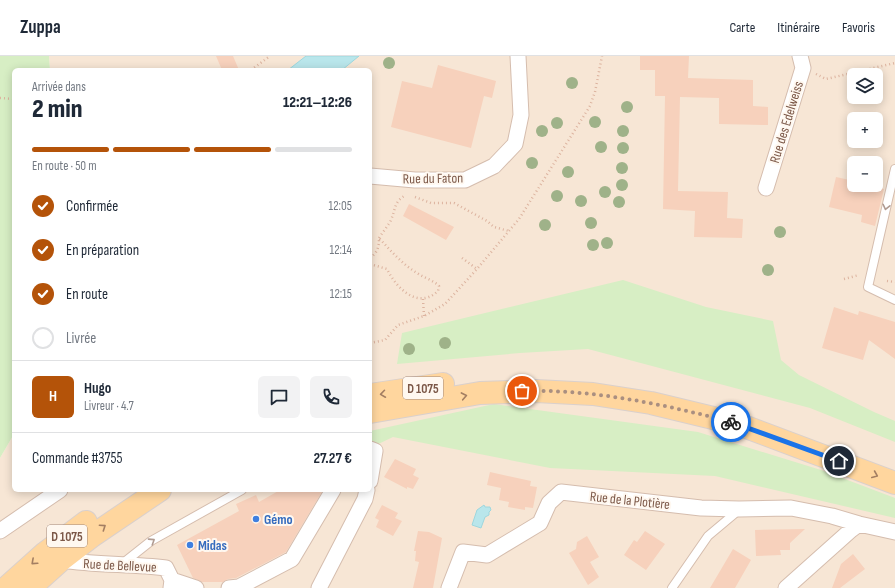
<!DOCTYPE html>
<html lang="fr">
<head>
<meta charset="utf-8">
<style>
  :root { --surface:#fff; --page:#f2f2f3; --text:#1f2937; --muted:#747a83; --line:#e0e1e3; --accent:#b45309 }
  body { margin:0; font-family:"Sofia Sans Condensed",sans-serif; background:var(--page); color:var(--text); height:100vh; display:flex; flex-direction:column; font-size:15px; white-space:nowrap }
  * { box-sizing:border-box; margin:0 }
  p { font-size:13px; color:var(--muted) }
  .icon { flex:none; width:22px; height:22px; fill:none; stroke:currentColor; stroke-width:2; stroke-linecap:round; stroke-linejoin:round }
  .map { position:relative; flex:1; overflow:hidden }
  .details { position:absolute; left:12px; top:12px; width:360px; height:424px; display:flex; flex-direction:column; background:var(--surface); border-radius:6px; box-shadow:0 2px 10px #0003 }
  .details>* { flex:none }
  .fabs { position:absolute; left:847px; top:12px; display:grid; gap:8px }
  .fabs a { display:grid; place-items:center; width:36px; height:36px; border-radius:6px; background:var(--surface); box-shadow:0 2px 10px #0003; font-size:20px }
  .pin { position:absolute; display:grid; place-items:center; width:34px; height:34px; color:#fff; margin:-17px; border:2px solid #fff; border-radius:50%; box-shadow:0 1px 4px #0007 }
  .courier { position:absolute; display:grid; place-items:center; width:40px; height:40px; margin:-20px; border:3px solid #1a73e8; border-radius:50%; background:#fff; color:#222; box-shadow:0 1px 5px #0007 }
  .overview em { font-style:normal; font-weight:800 }
  .overview div { display:flex; flex-direction:column-reverse }
  .overview { display:flex; align-items:center; justify-content:space-between; height:68px; padding:0 20px }
  h1 { font-size:26px; font-weight:800; line-height:30px }
  .bar { display:grid; grid-template-columns:repeat(4,1fr); gap:6px 4px; align-content:center; height:48px; padding:0 20px }
  .bar i { height:5px; border-radius:3px; background:var(--line) }
  .bar .active { background:var(--accent) }
  .bar p { grid-column:span 4 }
  .line { display:flex; align-items:center; gap:10px; padding:0 20px; border-top:1px solid var(--line) }
  .line div { flex:1 }
  .round { display:grid; place-items:center; flex:none; width:42px; height:42px; border-radius:6px; background:var(--page) }
  ol { padding:0 20px; list-style:none }
  li { display:flex; align-items:center; gap:12px; height:44px }
  li p { margin-inline-start:auto }
  li .icon { padding:4px; border-radius:50%; background:var(--accent); color:#fff; stroke-width:4 }
  li:last-child { color:var(--muted) }
  li i { width:22px; height:22px; border:2px solid var(--line); border-radius:50% }
  header { display:flex; align-items:center; gap:24px; box-sizing:border-box; height:56px; padding:0 20px; background:var(--surface); border-bottom:1px solid var(--line) }
  header strong { font-size:19px }
  nav { display:flex; gap:22px; margin-inline-start:auto; font-size:14px }
  .map>svg:first-child { display:block }
  .residential { fill:#f7e6d5; fill-rule:evenodd }
  .green { fill:#d7eec4 }
  .water { fill:#b9e6eb; stroke:#9ed7de }
  .building { fill:#f7d1bc }
  .lines { fill:none; stroke-linecap:round; stroke-linejoin:round }
  .service-casing { stroke:#d5bdae; stroke-width:10 }
  .minor-casing { stroke:#d5bdae; stroke-width:17 }
  .primary-casing { stroke:#dad0cc; stroke-width:24 }
  .path { stroke:#dcb39f; stroke-width:2.5; stroke-dasharray:1 3; stroke-linecap:butt }
  .service { stroke:#fff; stroke-width:8 }
  .minor { stroke:#fff; stroke-width:15 }
  .primary { stroke:#ffd69e; stroke-width:22 }
  .tree { fill:#9fb289 }
  .oneway { stroke:#b09b91 }
  .oneway2 { stroke:#a37e62 }
  .done { stroke:#aa8f80; stroke-width:4; stroke-dasharray:0 7.2 }
  .route { stroke:#1a73e8; stroke-width:5 }
  .shop-dot { fill:#3f7fe0; stroke:#fff8f0; stroke-width:1.5 }
  .labels { text-anchor:middle; stroke-width:4; stroke-linejoin:round; paint-order:stroke }
  .shield { fill:#fff8f0; stroke:#a3887a; stroke-width:1 }
  .shield-label { font-size:13px; font-weight:bold; fill:#7c5848 }
  .street-label { font-size:14px; fill:#7c5848; stroke:#fff8f0 }
  .shop-label { font-size:14px; font-weight:bold; fill:#366cbe; stroke:#fff8f0; text-anchor:start }
</style>
</head>
<body>
<header>
<strong>Zuppa</strong>
<nav><a>Carte</a><a>Itinéraire</a><a>Favoris</a></nav>
</header>
<div class="map">
<svg width="895" height="532" viewBox="0 0 895 532">
  <rect width="100%" height="100%" fill="#fef4e8"/>
  <path class="residential" d="M49,0H895V532H0V402L14,378V434H370V14H50ZM854,19H876V41H854ZM854,63H876V85H854ZM854,107H876V129H854Z"/>
  <path class="green" d="M0,0H49L50,14H14V378L0,402Z
    M623,224L706,251L773,265L781,304L799,319L874,356L895,365V386L810,352L588,293L520,297L397,308L402,277Z
    M494,348L698,376L821,414L895,442V462L715,420L550,412L393,381L370,392V375Z"/>
  <path class="water" d="M306,0H359L342,14H288Z
    M484,449L485,451H490L491,454L489,456V459L485,461L481,472L472,469L477,454Z"/>
  <path class="building" d="M216,0H233L239,14H222Z
    M640,0H689L688,22L753,24V50L768,51V69L719,68V42L680,41L678,135L728,136L727,162L743,163L742,182L694,181L695,155L663,153L665,40H655V14H640Z
    M438,9L496,25L492,42L484,40L471,92L391,71L402,25L432,32Z
    M836,121L854,125V129H869L884,133L875,170L861,166L862,159L829,151Z
    M409,148L454,171L446,184L403,160Z
    M834,251L858,259L859,255L895,266V303L869,284L863,304L822,292Z
    M395,403L416,413L413,419L419,422L413,433L407,431V433L384,421Z
    M490,416L531,425L530,430L537,431L533,452L525,451V454L508,451L509,446L499,444L501,432L487,429Z
    M280,434H323L286,496L236,522L228,523L223,526H202L193,522L177,489L239,455L236,448L256,439L259,446Z
    M382,449L398,457L395,462L402,465L393,480L376,471L379,464L375,462Z
    M805,473L790,487V494H780L781,499L756,500L755,474Z
    M418,475L429,476L442,482L433,532H413L419,506L415,505L416,495H414Z
    M645,475L665,488L646,514L624,499L634,484L637,486Z
    M587,480L599,501L590,506L599,521L588,529L569,497L576,493L577,486Z
    M733,493L751,504L735,532H710Z
    M853,498L865,513L840,532H832L841,508Z"/>
  <g class="lines">
    <defs>
      <path id="service" d="M895,113L868,231L895,244
        M122,508L151,485L242,434
        M672,532L708,480L739,454"/>
      <path id="minor" d="M370,120L415,124H465L494,110L515,88L521,59L518,0
        M766,132L803,12L800,0
        M370,393L375,395L370,425
        M0,475L60,434
        M61,504C96,509 131,508 166,512L172,524L171,532
        M172,524L196,532
        M229,532L239,531L292,503L333,434
        M319,532L365,443L367,434
        M449,532L463,496L487,499L540,467L549,447L561,436L701,452L739,453L791,452L832,460L859,468L895,476
        M786,532L851,474L859,468"/>
      <path id="primary" d="M370,339L443,328
        M370,356L480,337L536,335L593,338L651,347L738,368L895,427
        M6,532L45,497L86,466
        M30,532L61,504L92,480L160,434"/>
    </defs>
    <use href="#service" class="service-casing"/>
    <use href="#minor" class="minor-casing"/>
    <use href="#primary" class="primary-casing"/>
    <path class="path" d="M251,14L270,0
      M816,18L826,23L895,7
      M0,42L14,43
      M415,141L431,147H454L487,165L494,171L509,175
      M379,182C383,176 387,171 390,166C396,154 393,146 406,139
      M370,202C378,196 379,191 379,182C391,195 402,208 417,217C424,222 433,224 439,230L438,235C418,254 396,232 387,213L370,208
      M462,202L477,213
      M844,223L859,219
      M887,225L895,226
      M423,243L424,260
      M370,287L385,284L398,269L424,260L445,248L477,213L519,163L590,50L595,36L602,0"/>
    <use href="#service" class="service"/>
    <use href="#minor" class="minor"/>
    <use href="#primary" class="primary"/>
  </g>
  <g class="tree">
    <circle cx="389" cy="7" r="6"/>
    <circle cx="572" cy="27" r="6"/>
    <circle cx="627" cy="51" r="6"/>
    <circle cx="595" cy="66" r="6"/>
    <circle cx="557" cy="67" r="6"/>
    <circle cx="542" cy="75" r="6"/>
    <circle cx="623" cy="75" r="6"/>
    <circle cx="601" cy="91" r="6"/>
    <circle cx="623" cy="92" r="6"/>
    <circle cx="532" cy="107" r="6"/>
    <circle cx="622" cy="112" r="6"/>
    <circle cx="568" cy="116" r="6"/>
    <circle cx="622" cy="129" r="6"/>
    <circle cx="605" cy="136" r="6"/>
    <circle cx="557" cy="140" r="6"/>
    <circle cx="581" cy="145" r="6"/>
    <circle cx="619" cy="146" r="6"/>
    <circle cx="591" cy="167" r="6"/>
    <circle cx="545" cy="169" r="6"/>
    <circle cx="780" cy="176" r="6"/>
    <circle cx="607" cy="187" r="6"/>
    <circle cx="593" cy="189" r="6"/>
    <circle cx="768" cy="214" r="6"/>
    <circle cx="445" cy="287" r="6"/>
    <circle cx="409" cy="293" r="6"/>
  </g>
  <defs><path id="oneway-chevron" d="M-2-3.5L2.5 0L-2 3.5" fill="none" stroke-width="1.6" stroke-linecap="round" stroke-linejoin="round"/></defs>
  <g class="oneway">
    <use href="#oneway-chevron" transform="translate(886 151) rotate(103)"/>
    <use href="#oneway-chevron" transform="translate(152 485) rotate(-33)"/>
  </g>
  <g class="oneway2">
    <use href="#oneway-chevron" transform="translate(383 338) rotate(172)"/>
    <use href="#oneway-chevron" transform="translate(464 340) rotate(-11)"/>
    <use href="#oneway-chevron" transform="translate(875 419) rotate(23)"/>
    <use href="#oneway-chevron" transform="translate(103 471) rotate(-34)"/>
    <use href="#oneway-chevron" transform="translate(34 506) rotate(138)"/>
  </g>
  <g class="lines">
    <path class="done" d="M522,335C592,333 663,348 731,366"/>
    <path class="route" d="M731,366L839,405"/>
  </g>
  <g class="shop-dot">
    <circle cx="256" cy="463" r="4"/>
    <circle cx="190" cy="489" r="4"/>
  </g>
  <g class="labels">
    <g class="shield">
      <rect x="403" y="321" width="40" height="22" rx="3"/>
      <rect x="47" y="469" width="40" height="22" rx="3"/>
    </g>
    <g class="shield-label">
      <text x="423" y="337">D 1075</text>
      <text x="67" y="485">D 1075</text>
    </g>
    <g class="street-label">
      <text transform="translate(786 66) rotate(-73)" y="5">Rue des Edelweiss</text>
      <text transform="translate(433 122) rotate(-1)" y="5">Rue du Faton</text>
      <text transform="translate(630 444) rotate(6)" y="5">Rue de la Plotière</text>
      <text transform="translate(120 509) rotate(3)" y="5">Rue de Bellevue</text>
    </g>
    <g class="shop-label">
      <text x="264" y="468">Gémo</text>
      <text x="198" y="494">Midas</text>
    </g>
  </g>
</svg>
<div class="fabs">
<a><svg class="icon" aria-label="layers" viewBox="0 0 24 24"><path d="M12 4l9 5-9 5-9-5zM3 14l9 5 9-5"/></svg></a>
<a>+</a>
<a>−</a>
</div>
<div class="pin" style="left:522px;top:335px;background:#ea580c"><svg class="icon" aria-label="bag" viewBox="0 0 24 24"><path d="M5 8h14l-1 12H6zM9 8a3 3 0 0 1 6 0"/></svg></div>
<div class="pin" style="left:839px;top:405px;background:#1f2937"><svg class="icon" aria-label="home" viewBox="0 0 24 24"><path d="M3 11l9-7 9 7M6 9v11h12V9"/></svg></div>
<div class="courier" style="left:731px;top:366px"><svg class="icon" aria-label="bike" viewBox="0 0 24 24"><circle cx="6" cy="16" r="4"/><circle cx="18" cy="16" r="4"/><path d="M6 16l4-8h5l3 8M10 8l3 8H6M13 5h3"/></svg></div>
<section class="details">
<div class="overview"><div><h1>2 min</h1><p>Arrivée dans</p></div><em>12:21–12:26</em></div>
<div class="bar"><i class="active"></i><i class="active"></i><i class="active"></i><i></i><p>En route · 50 m</p></div>
<ol>
<li><svg class="icon" aria-label="check" viewBox="0 0 24 24"><path d="M5 12l5 5 9-10"/></svg>Confirmée<p>12:05</p></li>
<li><svg class="icon" aria-label="check" viewBox="0 0 24 24"><path d="M5 12l5 5 9-10"/></svg>En préparation<p>12:14</p></li>
<li><svg class="icon" aria-label="check" viewBox="0 0 24 24"><path d="M5 12l5 5 9-10"/></svg>En route<p>12:15</p></li>
<li><i></i>Livrée</li>
</ol>
<div class="line" style="height:72px"><b class="round" style="background:var(--accent);color:#fff">H</b><div><b>Hugo</b><p>Livreur · 4.7</p></div><a class="round"><svg class="icon" aria-label="chat" viewBox="0 0 24 24"><path d="M4 5h16v11H9l-5 4z"/></svg></a><a class="round"><svg class="icon" aria-label="phone" viewBox="0 0 24 24"><path d="M5 4h4l2 5-3 2q2 4 5 5l2-3 5 2v4C11 20 4 13 5 4z"/></svg></a></div>
<div class="line" style="height:52px"><div>Commande #3755</div><b>27.27 €</b></div>
</section>
</div>
</body>
</html>
